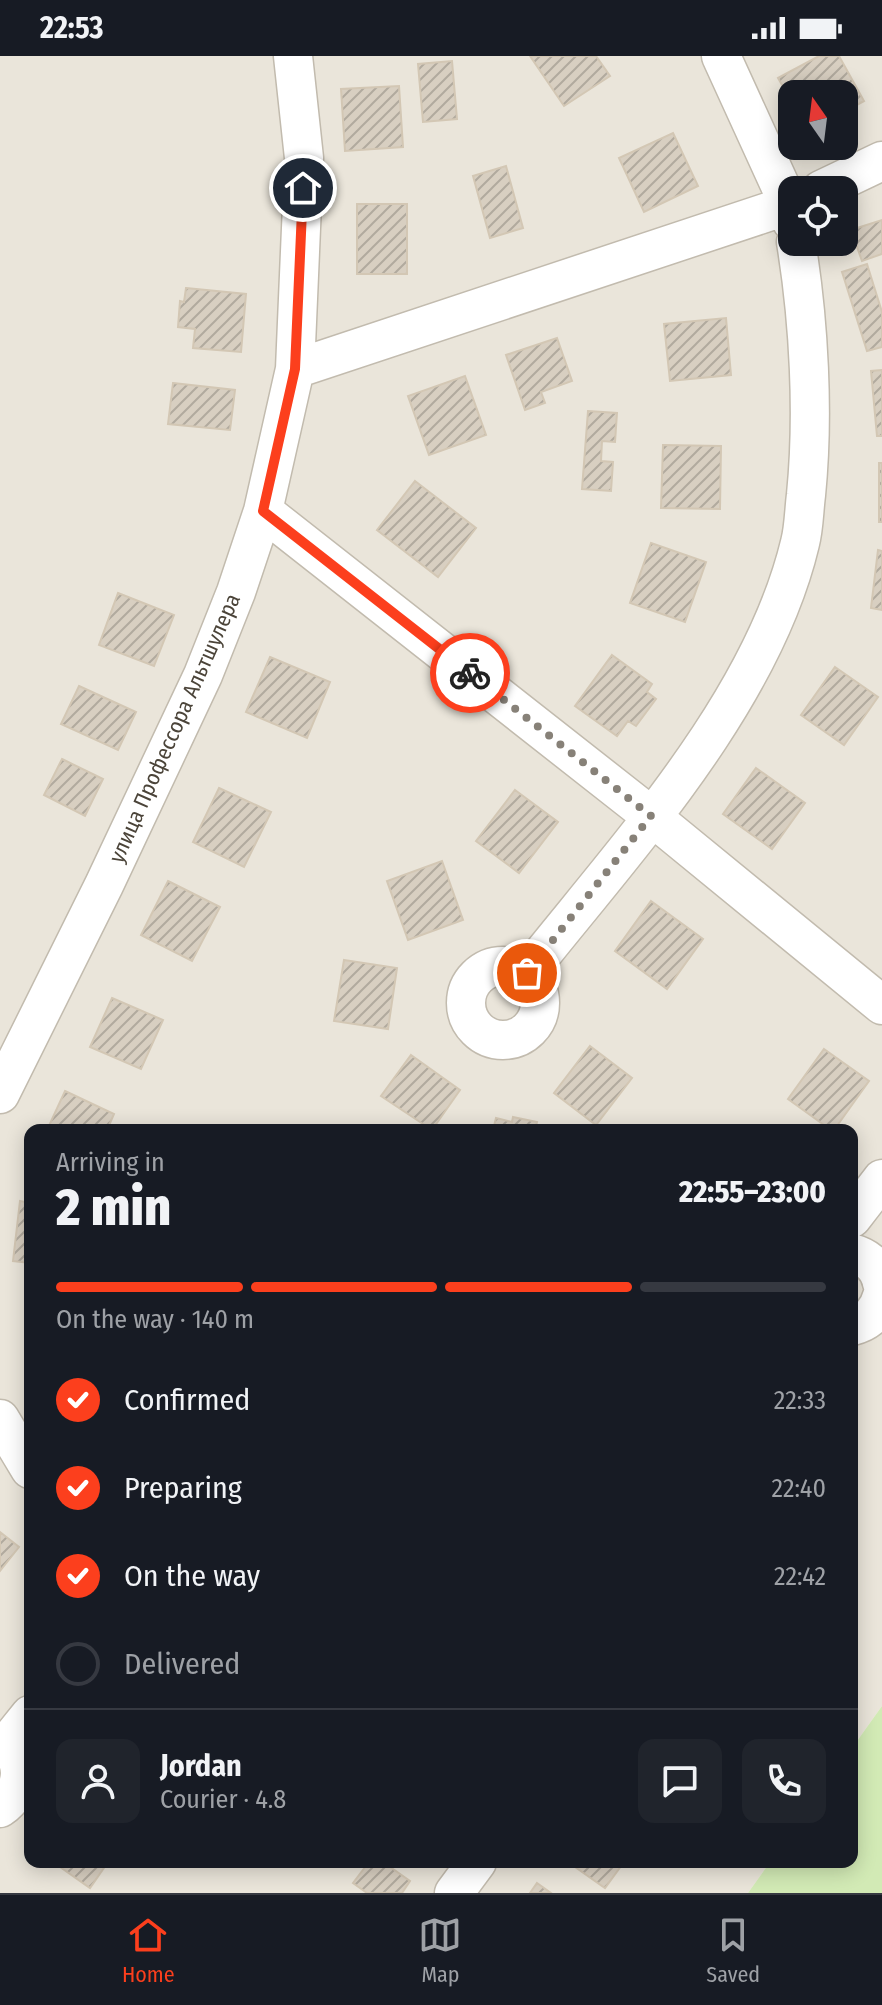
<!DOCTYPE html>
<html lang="en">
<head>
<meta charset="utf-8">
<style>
  :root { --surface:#171b24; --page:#20242c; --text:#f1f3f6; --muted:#9ea1a6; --line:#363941; --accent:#fc3f1d }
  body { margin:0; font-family:"Fira Sans Condensed",sans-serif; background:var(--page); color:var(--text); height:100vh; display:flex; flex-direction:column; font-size:30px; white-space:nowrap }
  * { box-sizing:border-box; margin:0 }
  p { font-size:26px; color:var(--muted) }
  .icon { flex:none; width:44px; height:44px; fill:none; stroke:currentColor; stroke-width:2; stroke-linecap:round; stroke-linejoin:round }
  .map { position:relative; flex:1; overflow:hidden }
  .details { position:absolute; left:24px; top:1068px; width:834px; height:744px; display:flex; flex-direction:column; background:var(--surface); border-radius:16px; box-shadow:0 4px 20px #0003 }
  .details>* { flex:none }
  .needle { width:52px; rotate:346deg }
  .fabs { position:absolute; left:778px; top:24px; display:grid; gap:16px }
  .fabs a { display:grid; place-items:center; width:80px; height:80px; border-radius:16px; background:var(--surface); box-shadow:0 4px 20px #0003; font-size:40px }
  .pin { position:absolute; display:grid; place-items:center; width:68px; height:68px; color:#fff; margin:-34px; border:4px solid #fff; border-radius:50%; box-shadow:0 2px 8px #0007 }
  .courier { position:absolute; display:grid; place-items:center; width:80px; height:80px; margin:-40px; border:6px solid #fc3f1d; border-radius:50%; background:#fff; color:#222; box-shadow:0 2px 10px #0007 }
  .head em { font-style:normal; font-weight:800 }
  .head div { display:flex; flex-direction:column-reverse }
  .head { display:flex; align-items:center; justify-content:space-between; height:136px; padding:0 32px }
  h1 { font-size:52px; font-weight:800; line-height:60px }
  .bar { display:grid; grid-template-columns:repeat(4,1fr); gap:12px 8px; align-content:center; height:96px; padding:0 32px }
  .bar i { height:10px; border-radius:6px; background:var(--line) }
  .bar .current { background:var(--accent) }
  .bar p { grid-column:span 4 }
  .line { display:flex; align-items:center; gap:20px; padding:0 32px; border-top:2px solid var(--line) }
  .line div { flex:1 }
  .round { display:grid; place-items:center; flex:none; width:84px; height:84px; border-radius:16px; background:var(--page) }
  ol { padding:0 32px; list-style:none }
  li { display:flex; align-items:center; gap:24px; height:88px }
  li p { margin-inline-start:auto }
  li .icon { padding:8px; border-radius:50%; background:var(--accent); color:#fff; stroke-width:4 }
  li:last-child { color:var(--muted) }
  li i { width:44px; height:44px; border:4px solid var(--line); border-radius:50% }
  .status { display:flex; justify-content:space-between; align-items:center; height:56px; padding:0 40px; background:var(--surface); direction:ltr }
  .status svg { height:22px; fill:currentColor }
  .tabs { display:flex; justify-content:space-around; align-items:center; height:112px; border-top:2px solid var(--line); background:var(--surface); font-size:22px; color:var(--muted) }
  .tabs a { display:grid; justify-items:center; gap:4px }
  .tabs .current { color:var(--accent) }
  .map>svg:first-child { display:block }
  .residential { fill:#eae5da; fill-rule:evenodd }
  .green { fill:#d2eab5 }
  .building { fill:url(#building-hatch); stroke:#d3c7b4; stroke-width:2 }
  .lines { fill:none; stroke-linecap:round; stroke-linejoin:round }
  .minor-casing { stroke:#c2bbae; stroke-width:41 }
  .minor { stroke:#fff; stroke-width:38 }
  .done { stroke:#878178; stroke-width:8; stroke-dasharray:0 14.4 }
  .route { stroke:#fc3f1d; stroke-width:10 }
  .labels { text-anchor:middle; stroke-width:8; stroke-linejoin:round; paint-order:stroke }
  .street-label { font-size:22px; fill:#4b4439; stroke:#fff }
</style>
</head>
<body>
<div class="status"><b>22:53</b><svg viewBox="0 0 49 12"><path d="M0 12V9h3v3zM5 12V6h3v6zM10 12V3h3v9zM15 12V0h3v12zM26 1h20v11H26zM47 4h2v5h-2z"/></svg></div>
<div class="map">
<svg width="882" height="1837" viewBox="0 0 882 1837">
  <defs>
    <pattern id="building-hatch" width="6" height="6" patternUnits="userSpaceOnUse" patternTransform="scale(2)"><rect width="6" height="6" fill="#d8cfc1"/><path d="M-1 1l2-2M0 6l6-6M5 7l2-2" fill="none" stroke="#b1aa9e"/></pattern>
  </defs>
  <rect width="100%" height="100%" fill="#f6f3ec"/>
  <path class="residential" d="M0,0H882V1650L852,1692V1074H30V1806H770L748,1837H0ZM792,38H844V90H792ZM792,134H844V186H792Z"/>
  <path class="green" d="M882,1650V1837H748L770,1806H852V1692Z"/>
  <path class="building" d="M530,0H596L610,20L564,50Z
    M819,0H839L864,45L844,56V38H792V47L778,22Z
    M452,5L457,63L423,66L418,8Z
    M399,30L403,91L345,95L341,33Z
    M673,77L698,130L644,156L619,102Z
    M506,110L523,172L490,182L473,120Z
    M357,148H407V218H357Z
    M882,164V198L862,205L851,174Z
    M867,208L882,256V291L867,295L842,216Z
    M186,232L246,238L241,296L193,292L195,273L178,271L180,245L184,246Z
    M726,262L731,319L670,325L664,268Z
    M557,282L572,325L541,336L545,347L525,354L506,299Z
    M882,314V380H877L871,315Z
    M465,320L486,379L429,399L408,340Z
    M173,327L235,334L230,374L168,368Z
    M588,355L617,357L615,386L602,385L601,405L613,406L611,435L582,433Z
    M663,389L721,390L720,453L661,452Z
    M879,407H882V466H879Z
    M415,425L476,472L438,521L377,474Z
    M651,487L706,506L685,566L630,547Z
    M878,494L882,495V554L871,552Z
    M118,537L174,559L154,610L99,589Z
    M612,599L652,628L647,636L656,643L636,670L628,665L617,680L575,650Z
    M270,601L330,626L307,682L246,656Z
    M835,611L878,641L844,689L801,659Z
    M79,630L136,656L118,694L61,668Z
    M62,703L103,723L85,760L44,739Z
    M756,712L805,747L772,793L723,758Z
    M219,732L271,756L244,811L193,786Z
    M515,734L558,766L519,817L476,785Z
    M442,805L463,864L408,884L387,825Z
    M168,825L220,851L192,905L141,879Z
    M651,845L703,883L667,933L615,895Z
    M344,904L397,912L388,973L334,965Z
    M112,942L163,964L141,1013L90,991Z
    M590,990L632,1022L596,1069L554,1037Z
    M824,993L869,1025L834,1074H831L788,1043Z
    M411,999L460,1034L432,1074L381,1040Z
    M65,1035L114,1058L107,1074H47Z
    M513,1061L537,1066L535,1074H493L496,1062L512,1066Z
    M20,1145L30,1147V1207L13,1205Z
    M0,1476L19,1491L0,1515Z
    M53,1806H108L90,1832Z
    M369,1806H383L410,1825L402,1837H367L353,1827Z
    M568,1806H624L605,1832Z
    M537,1827L551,1837H530Z"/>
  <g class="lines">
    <defs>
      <path id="minor" d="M721,0L789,149L792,166
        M821,134L882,105
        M295,313L792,148
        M263,455L651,760L882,949
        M466 947a37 37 0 1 1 74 0a37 37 0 1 1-74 0Z
        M527,917C627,791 762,646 800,487C804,472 804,454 806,439C814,359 809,265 796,186
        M0,1038L104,829L203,619L236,536L263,455L295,313L304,102L293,0
        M852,1162L882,1123
        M852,1197C867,1201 879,1211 882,1227
        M852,1270C868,1266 878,1256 882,1240
        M0,1363L30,1413
        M0,1686C29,1701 24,1736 0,1752
        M6,1689L30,1659
        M454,1837L477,1806"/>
    </defs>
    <use href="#minor" class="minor-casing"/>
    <use href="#minor" class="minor"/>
  </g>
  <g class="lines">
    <path class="done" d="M470,617L651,760L527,917"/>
    <path class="route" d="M303,132L295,313L263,455L470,617"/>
  </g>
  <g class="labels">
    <g class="street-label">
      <text transform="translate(174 672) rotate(-66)" y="8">улица Профессора Альтшулера</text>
    </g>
  </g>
</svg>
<div class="fabs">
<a><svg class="needle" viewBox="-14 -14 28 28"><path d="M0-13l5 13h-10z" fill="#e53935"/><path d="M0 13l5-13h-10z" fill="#9ea1a6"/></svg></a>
<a><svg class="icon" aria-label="locate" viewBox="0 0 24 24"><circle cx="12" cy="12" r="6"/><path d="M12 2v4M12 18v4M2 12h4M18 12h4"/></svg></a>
</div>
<div class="pin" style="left:527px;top:917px;background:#ea580c"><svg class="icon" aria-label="bag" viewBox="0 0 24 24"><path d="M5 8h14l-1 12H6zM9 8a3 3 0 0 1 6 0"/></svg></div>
<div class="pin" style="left:303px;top:132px;background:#1f2937"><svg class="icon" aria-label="home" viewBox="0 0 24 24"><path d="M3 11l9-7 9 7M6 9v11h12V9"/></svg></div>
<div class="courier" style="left:470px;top:617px"><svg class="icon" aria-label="bike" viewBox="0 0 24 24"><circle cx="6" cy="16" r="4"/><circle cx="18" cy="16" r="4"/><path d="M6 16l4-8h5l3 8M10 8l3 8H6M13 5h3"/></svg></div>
<section class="details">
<div class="head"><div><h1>2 min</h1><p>Arriving in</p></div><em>22:55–23:00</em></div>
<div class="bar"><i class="current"></i><i class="current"></i><i class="current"></i><i></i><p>On the way · 140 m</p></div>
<ol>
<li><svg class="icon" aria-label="check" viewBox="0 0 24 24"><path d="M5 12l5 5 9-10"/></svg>Confirmed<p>22:33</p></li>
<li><svg class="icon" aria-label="check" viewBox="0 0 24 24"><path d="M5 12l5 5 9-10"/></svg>Preparing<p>22:40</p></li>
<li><svg class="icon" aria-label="check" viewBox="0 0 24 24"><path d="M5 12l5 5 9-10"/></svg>On the way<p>22:42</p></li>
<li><i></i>Delivered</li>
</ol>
<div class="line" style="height:144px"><a class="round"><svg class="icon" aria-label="person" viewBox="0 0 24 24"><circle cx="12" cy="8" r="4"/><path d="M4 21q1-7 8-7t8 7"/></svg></a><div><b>Jordan</b><p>Courier · 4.8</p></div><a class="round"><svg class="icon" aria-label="chat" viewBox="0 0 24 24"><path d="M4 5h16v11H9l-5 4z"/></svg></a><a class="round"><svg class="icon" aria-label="phone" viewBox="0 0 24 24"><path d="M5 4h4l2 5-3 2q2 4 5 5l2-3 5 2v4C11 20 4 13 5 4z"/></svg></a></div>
</section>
</div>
<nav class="tabs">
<a class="current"><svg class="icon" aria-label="home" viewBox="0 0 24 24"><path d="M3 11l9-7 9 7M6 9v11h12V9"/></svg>Home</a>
<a><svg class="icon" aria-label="map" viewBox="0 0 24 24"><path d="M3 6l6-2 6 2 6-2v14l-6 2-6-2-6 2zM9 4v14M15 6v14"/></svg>Map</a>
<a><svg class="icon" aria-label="saved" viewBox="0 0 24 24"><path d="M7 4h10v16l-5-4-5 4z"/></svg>Saved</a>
</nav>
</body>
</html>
